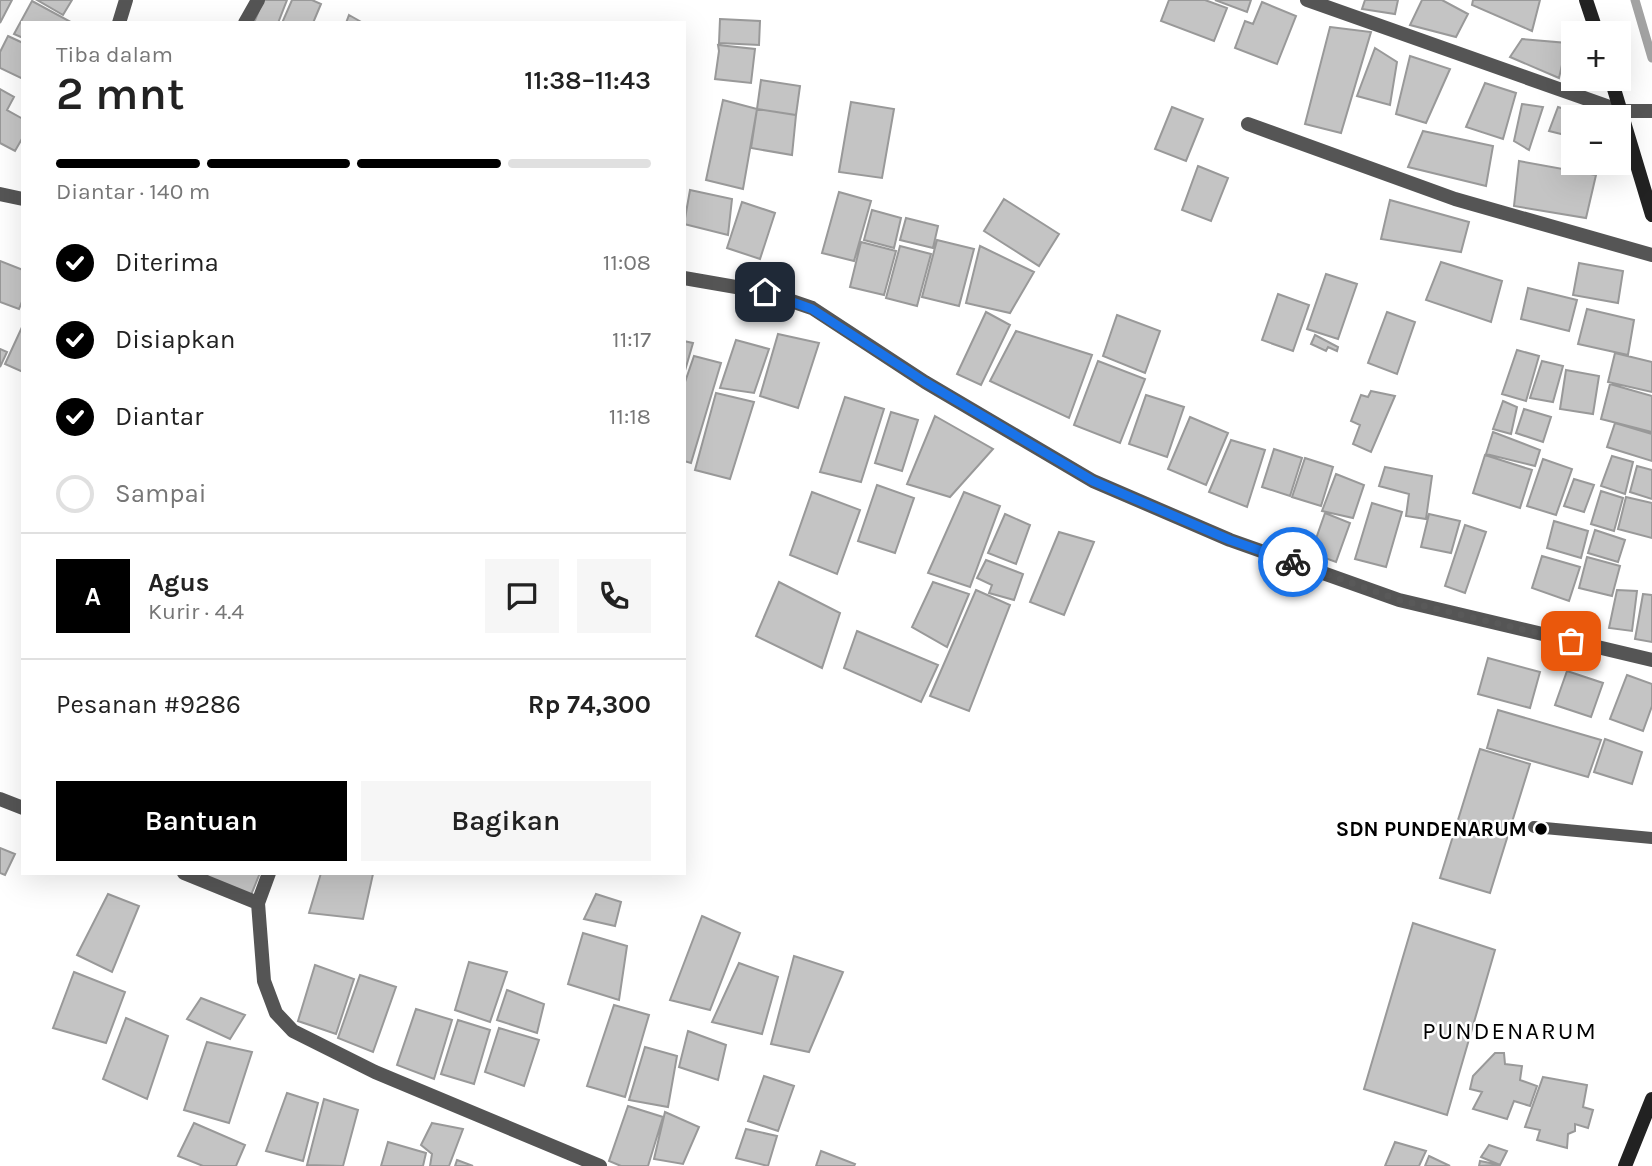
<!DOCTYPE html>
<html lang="id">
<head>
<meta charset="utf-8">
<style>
  :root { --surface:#fff; --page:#f6f6f6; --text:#222; --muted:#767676; --line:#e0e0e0; --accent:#000 }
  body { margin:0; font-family:Karla,sans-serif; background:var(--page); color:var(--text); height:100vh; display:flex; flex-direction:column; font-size:26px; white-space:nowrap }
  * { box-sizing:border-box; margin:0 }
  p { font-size:23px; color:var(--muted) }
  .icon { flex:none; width:38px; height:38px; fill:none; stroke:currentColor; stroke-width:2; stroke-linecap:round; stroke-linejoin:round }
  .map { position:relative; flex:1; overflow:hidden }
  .panel { position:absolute; left:21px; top:21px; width:665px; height:854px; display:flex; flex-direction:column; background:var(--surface); border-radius:0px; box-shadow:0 7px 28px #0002 }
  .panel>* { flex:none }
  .controls { position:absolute; left:1561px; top:21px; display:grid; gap:14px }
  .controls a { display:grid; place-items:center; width:70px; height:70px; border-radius:0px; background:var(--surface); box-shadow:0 7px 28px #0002; font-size:35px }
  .pin { position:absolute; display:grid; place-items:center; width:60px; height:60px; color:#fff; margin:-30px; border-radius:14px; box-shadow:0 4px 10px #0006 }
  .courier { position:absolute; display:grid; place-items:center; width:70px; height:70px; margin:-35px; border:5px solid #1a73e8; border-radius:50%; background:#fff; color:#222; box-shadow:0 2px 9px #0007 }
  .head em { font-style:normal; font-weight:600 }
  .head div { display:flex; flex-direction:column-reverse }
  .head { display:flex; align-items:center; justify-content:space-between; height:119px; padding:0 35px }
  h1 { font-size:46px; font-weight:600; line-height:52px }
  .bar { display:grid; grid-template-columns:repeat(4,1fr); gap:10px 7px; align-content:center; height:84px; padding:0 35px }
  .bar i { height:9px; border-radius:5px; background:var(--line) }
  .bar .on { background:var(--accent) }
  .bar p { grid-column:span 4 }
  .line { display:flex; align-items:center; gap:18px; padding:0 35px; border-top:2px solid var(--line) }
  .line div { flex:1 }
  .round { display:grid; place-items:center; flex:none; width:74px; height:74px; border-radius:0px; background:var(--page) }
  ol { padding:0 35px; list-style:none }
  li { display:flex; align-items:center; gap:21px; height:77px }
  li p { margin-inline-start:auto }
  li .icon { padding:7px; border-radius:50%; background:var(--accent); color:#fff; stroke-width:4 }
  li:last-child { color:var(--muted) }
  li i { width:38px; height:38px; border:4px solid var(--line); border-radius:50% }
  .button { display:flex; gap:14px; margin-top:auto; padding:14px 35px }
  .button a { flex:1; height:80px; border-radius:0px; background:var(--accent); color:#fff; font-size:28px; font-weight:600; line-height:80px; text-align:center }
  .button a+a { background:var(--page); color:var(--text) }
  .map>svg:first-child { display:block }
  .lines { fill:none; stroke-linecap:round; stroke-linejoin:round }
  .stream { stroke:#a3a3a3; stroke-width:9 }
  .building { fill:#c4c4c4; stroke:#999; stroke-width:2 }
  .service { stroke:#555; stroke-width:12 }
  .minor { stroke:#555; stroke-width:14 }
  .secondary { stroke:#222; stroke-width:14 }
  .done { stroke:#595959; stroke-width:7; stroke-dasharray:0 12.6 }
  .route { stroke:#1a73e8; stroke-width:9 }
  .poi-dot { fill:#000; stroke:#fff; stroke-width:2.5 }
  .labels { text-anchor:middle; stroke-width:5; stroke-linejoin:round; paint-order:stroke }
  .poi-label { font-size:21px; font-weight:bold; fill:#000; stroke:#fff; text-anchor:end }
  .quarter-label { font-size:24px; letter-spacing:2px; fill:#000; stroke:#fff }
</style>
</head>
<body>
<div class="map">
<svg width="1652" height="1166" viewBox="0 0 1652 1166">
  <rect width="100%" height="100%" fill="#fff"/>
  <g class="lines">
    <path class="stream" d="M1635,0L1652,58"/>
  </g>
  <path class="building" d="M0,0H12L0,23Z
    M37,0H72L63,15Z
    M263,0H287L278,23H254Z
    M292,0H312L321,4L313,23H282Z
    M1169,0H1205L1227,8L1214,41L1161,21Z
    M1215,0H1251L1247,12Z
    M1365,0H1398L1395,14L1362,9Z
    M1422,0H1442L1468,14L1456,37L1410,25Z
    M1473,0H1540L1532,31L1472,5Z
    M32,1L71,22V23H23V38L14,34Z
    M1262,2L1296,16L1277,64L1235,48L1245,21L1253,24Z
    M349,15L363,23H346Z
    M720,19L760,21L759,45L719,43Z
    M1330,27L1371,32L1341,133L1305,124Z
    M8,36L23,43V79L0,68V52Z
    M1522,39L1567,43L1559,78L1510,57Z
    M718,45L755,49L751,83L715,79L719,51Z
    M1375,48L1397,62L1390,105L1357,96Z
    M1410,56L1450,69L1426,123L1396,114Z
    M761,80L800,86L796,115L757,109Z
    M1485,83L1516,93L1503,139L1466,127Z
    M0,89L14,97L7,110L23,119V137L15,151L0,143Z
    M723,100L757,109L743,189L706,180Z
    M851,102L894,109L882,178L839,172Z
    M1522,104L1543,107L1529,150L1514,141Z
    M1172,107L1203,119L1186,161L1155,149Z
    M1558,107L1589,117H1573V137L1549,131Z
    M757,109L796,115L792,155L751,148Z
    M1423,131L1493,146L1486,186L1408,167Z
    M1519,161L1596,175L1586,218L1514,206Z
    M1198,166L1228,178L1211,221L1182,210Z
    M690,190L732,199L728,235L684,224Z
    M839,192L871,201L854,261L822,253Z
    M1004,199L1059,234L1039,266L984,231Z
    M1390,200L1469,222L1461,252L1381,239Z
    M742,202L775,213L760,259L727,248Z
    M872,210L901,218L894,248L864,240Z
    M906,218L938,226L933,248L900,240Z
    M937,240L974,249L959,306L922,297Z
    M861,242L896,251L884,295L850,287Z
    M900,246L931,254L917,306L886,298Z
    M980,246L1034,272L1010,313L966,303Z
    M0,261L23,270V299L19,309L0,302Z
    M1441,262L1502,281L1491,322L1426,300Z
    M1579,263L1623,271L1618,303L1573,295Z
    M1326,274L1357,284L1338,339L1307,329Z
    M1528,288L1577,300L1569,331L1521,319Z
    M1278,294L1309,305L1293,351L1262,340Z
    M1587,309L1634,320L1628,355L1578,344Z
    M986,312L1010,325L981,385L957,374Z
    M1387,312L1415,322L1397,374L1368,363Z
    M1117,315L1160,331L1145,373L1103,356Z
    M23,325V372L5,364Z
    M1016,331L1092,355L1069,418L990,381Z
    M778,334L819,343L798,408L760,396Z
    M1315,335L1338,347L1337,351L1328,347L1326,351L1311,344Z
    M736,340L769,349L754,393L720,388Z
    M684,341L693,343L684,374Z
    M0,349L7,352L0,367Z
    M1517,350L1539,356L1526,401L1502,394Z
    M1615,353L1652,362V392L1608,382Z
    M694,356L721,363L691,463L684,461V385Z
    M1098,361L1145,379L1120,443L1074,425Z
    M1542,361L1563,366L1553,402L1530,398Z
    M1566,370L1599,376L1593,414L1560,409Z
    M1610,384L1652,396V432L1601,419Z
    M1371,391L1395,396L1371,452L1353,444L1360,425L1351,421L1361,395L1368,397Z
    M716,393L754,402L730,479L695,470Z
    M1146,395L1184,407L1167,457L1129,444Z
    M845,397L884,409L861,482L820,472Z
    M1503,401L1517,407L1511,434L1493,429Z
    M1524,409L1551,417L1543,442L1516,433Z
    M891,412L918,420L902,471L875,463Z
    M935,416L993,449L950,497L907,484Z
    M1190,417L1228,433L1206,485L1168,469Z
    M1615,423L1652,434V461L1607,447Z
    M1493,432L1540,450L1535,466L1486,454Z
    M1231,440L1265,450L1247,507L1209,492Z
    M1274,449L1302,458L1290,496L1262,487Z
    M1485,455L1532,470L1520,508L1473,493Z
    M1612,456L1633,462L1625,494L1601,486Z
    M1305,458L1333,467L1321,506L1292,497Z
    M1543,459L1572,469L1556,515L1527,506Z
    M1637,466L1652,470V499L1630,492Z
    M1385,467L1432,476L1426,519L1406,516L1409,494L1379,486Z
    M1336,474L1364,485L1353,518L1322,511Z
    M1574,479L1594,485L1584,512L1564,506Z
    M877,485L914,498L895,553L858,541Z
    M1601,491L1623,498L1614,531L1591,524Z
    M812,492L860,510L837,574L790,555Z
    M964,492L1000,506L970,587L928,573Z
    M1626,497L1652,503V538L1618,529Z
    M1372,503L1402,512L1386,567L1355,559Z
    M1325,513L1350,523L1336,562L1311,553Z
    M1005,514L1030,525L1016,564L988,553Z
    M1429,514L1460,521L1451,553L1421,547Z
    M1554,521L1588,531L1581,558L1547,548Z
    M1465,525L1486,532L1465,593L1445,586Z
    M1595,530L1625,540L1618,562L1588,553Z
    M1059,532L1094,542L1064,615L1030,602Z
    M1542,556L1580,567L1569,601L1532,588Z
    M1587,557L1620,566L1612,596L1579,588Z
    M986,560L1023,574L1014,600L989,593L992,585L977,578Z
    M779,582L840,613L822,668L756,636Z
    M933,582L969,594L947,647L912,627Z
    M976,590L1010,605L969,711L930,696Z
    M1617,590L1637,591L1632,631L1609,628Z
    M1643,594L1652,595V642L1635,639Z
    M857,631L938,665L921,702L844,668Z
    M1488,658L1540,672L1530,708L1478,694Z
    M1567,671L1603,683L1591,717L1555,705Z
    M1627,675L1652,684V706L1643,731L1610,719Z
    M1498,710L1601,740L1588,777L1487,748Z
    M1605,739L1642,752L1632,784L1594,772Z
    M1480,749L1530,764L1490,893L1440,878Z
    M0,848L15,854L5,875L0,873Z
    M208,873H260L251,895L207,877Z
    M321,873L373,874L363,919L309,913Z
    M108,894L139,906L112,972L77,955Z
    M596,894L621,902L615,926L584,919Z
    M702,916L740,933L710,1010L670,1000Z
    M1413,923L1495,950L1447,1115L1364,1089Z
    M583,933L627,946L619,1000L568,984Z
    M794,956L843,972L809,1052L771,1044Z
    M469,962L507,972L490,1022L455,1010Z
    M739,963L778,977L762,1034L712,1022Z
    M315,965L354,979L336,1034L298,1021Z
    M74,972L125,992L106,1043L53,1028Z
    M360,975L396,987L373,1052L338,1038Z
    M507,990L544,1004L537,1033L497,1020Z
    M201,998L245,1015L230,1039L187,1019Z
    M614,1005L649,1015L625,1097L587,1086Z
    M416,1009L452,1020L434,1079L397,1065Z
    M126,1018L168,1036L147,1099L103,1079Z
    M458,1020L490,1030L474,1084L441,1074Z
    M499,1028L539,1040L524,1086L485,1072Z
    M688,1031L726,1045L718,1080L679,1067Z
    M207,1042L252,1052L229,1123L184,1110Z
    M645,1047L677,1056L668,1107L629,1100Z
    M1495,1053H1504L1505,1064L1522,1066L1520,1080L1537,1086L1530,1106L1514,1101L1507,1119L1473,1109L1482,1092L1470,1089L1473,1076Z
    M764,1076L794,1086L778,1131L748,1121Z
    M1543,1077L1587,1085L1583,1107L1593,1110L1588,1128L1575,1124V1131L1568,1134L1567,1148L1537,1140L1540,1130L1525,1127Z
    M287,1093L318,1103L303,1161L266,1151Z
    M324,1099L358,1110L343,1166L307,1165Z
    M628,1106L663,1117L648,1166H621L609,1161Z
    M665,1112L699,1127L683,1164L654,1159Z
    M194,1123L245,1145L236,1166H203L178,1156Z
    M432,1123L463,1129L449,1166H430L432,1154L421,1145Z
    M746,1129L777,1136L768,1166L736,1158Z
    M388,1142L426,1153L423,1166H381Z
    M1395,1142L1426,1151L1419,1166H1385Z
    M1489,1145L1507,1151L1500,1165L1481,1157Z
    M821,1151L855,1164L854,1166H816Z
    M1429,1156L1450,1166H1425Z
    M457,1160L473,1166H455Z
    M1480,1161L1500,1165L1479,1166Z"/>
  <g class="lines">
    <path class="service" d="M1534,827L1652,838"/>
    <path class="minor" d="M1307,0L1621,111H1652
      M119,23L126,0
      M245,23L258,0
      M1248,124L1455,199L1652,255
      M0,194L23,199
      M684,278L765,292L812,308L925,382L1093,481L1230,540L1399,600L1652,660
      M0,799L23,808
      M184,873L258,903
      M269,873L258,903L264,981L276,1013L293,1031L375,1072L600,1166"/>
    <path class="secondary" d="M1586,0L1597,33
      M1611,79L1652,215
      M1625,1166L1652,1099"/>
  </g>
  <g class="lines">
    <path class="done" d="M1293,562L1399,600L1571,641"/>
    <path class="route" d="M765,292L812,309L925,382L1093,481L1230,540L1293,562"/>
  </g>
  <circle class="poi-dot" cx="1541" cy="829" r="7"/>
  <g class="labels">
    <g class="poi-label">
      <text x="1527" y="836">SDN PUNDENARUM</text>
    </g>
    <g class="quarter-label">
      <text x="1510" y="1039">PUNDENARUM</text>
    </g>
  </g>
</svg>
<div class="controls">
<a>+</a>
<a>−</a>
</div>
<div class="pin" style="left:1571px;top:641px;background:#ea580c"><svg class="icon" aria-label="bag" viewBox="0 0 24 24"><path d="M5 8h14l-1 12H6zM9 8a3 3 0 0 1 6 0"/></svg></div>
<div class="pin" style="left:765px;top:292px;background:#1f2937"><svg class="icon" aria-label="home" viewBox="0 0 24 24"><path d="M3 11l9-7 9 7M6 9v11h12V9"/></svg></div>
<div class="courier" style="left:1293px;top:562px"><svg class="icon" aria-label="bike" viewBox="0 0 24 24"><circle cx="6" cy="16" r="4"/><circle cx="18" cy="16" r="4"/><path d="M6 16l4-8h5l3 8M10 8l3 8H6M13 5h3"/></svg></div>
<section class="panel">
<div class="head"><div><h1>2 mnt</h1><p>Tiba dalam</p></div><em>11:38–11:43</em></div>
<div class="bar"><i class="on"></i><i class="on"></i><i class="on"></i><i></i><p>Diantar · 140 m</p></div>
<ol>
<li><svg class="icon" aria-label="check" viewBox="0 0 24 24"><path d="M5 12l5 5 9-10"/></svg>Diterima<p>11:08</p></li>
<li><svg class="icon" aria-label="check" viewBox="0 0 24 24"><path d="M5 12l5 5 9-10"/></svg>Disiapkan<p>11:17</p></li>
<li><svg class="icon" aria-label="check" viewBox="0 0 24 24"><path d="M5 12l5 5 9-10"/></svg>Diantar<p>11:18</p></li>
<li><i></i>Sampai</li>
</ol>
<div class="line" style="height:126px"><b class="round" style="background:var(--accent);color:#fff">A</b><div><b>Agus</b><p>Kurir · 4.4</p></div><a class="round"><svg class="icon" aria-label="chat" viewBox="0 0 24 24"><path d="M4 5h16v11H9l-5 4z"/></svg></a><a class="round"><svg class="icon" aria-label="phone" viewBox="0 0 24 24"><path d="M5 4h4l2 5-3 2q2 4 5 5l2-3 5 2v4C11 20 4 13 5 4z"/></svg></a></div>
<div class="line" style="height:91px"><div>Pesanan #9286</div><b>Rp 74,300</b></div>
<div class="button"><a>Bantuan</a><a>Bagikan</a></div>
</section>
</div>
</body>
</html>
